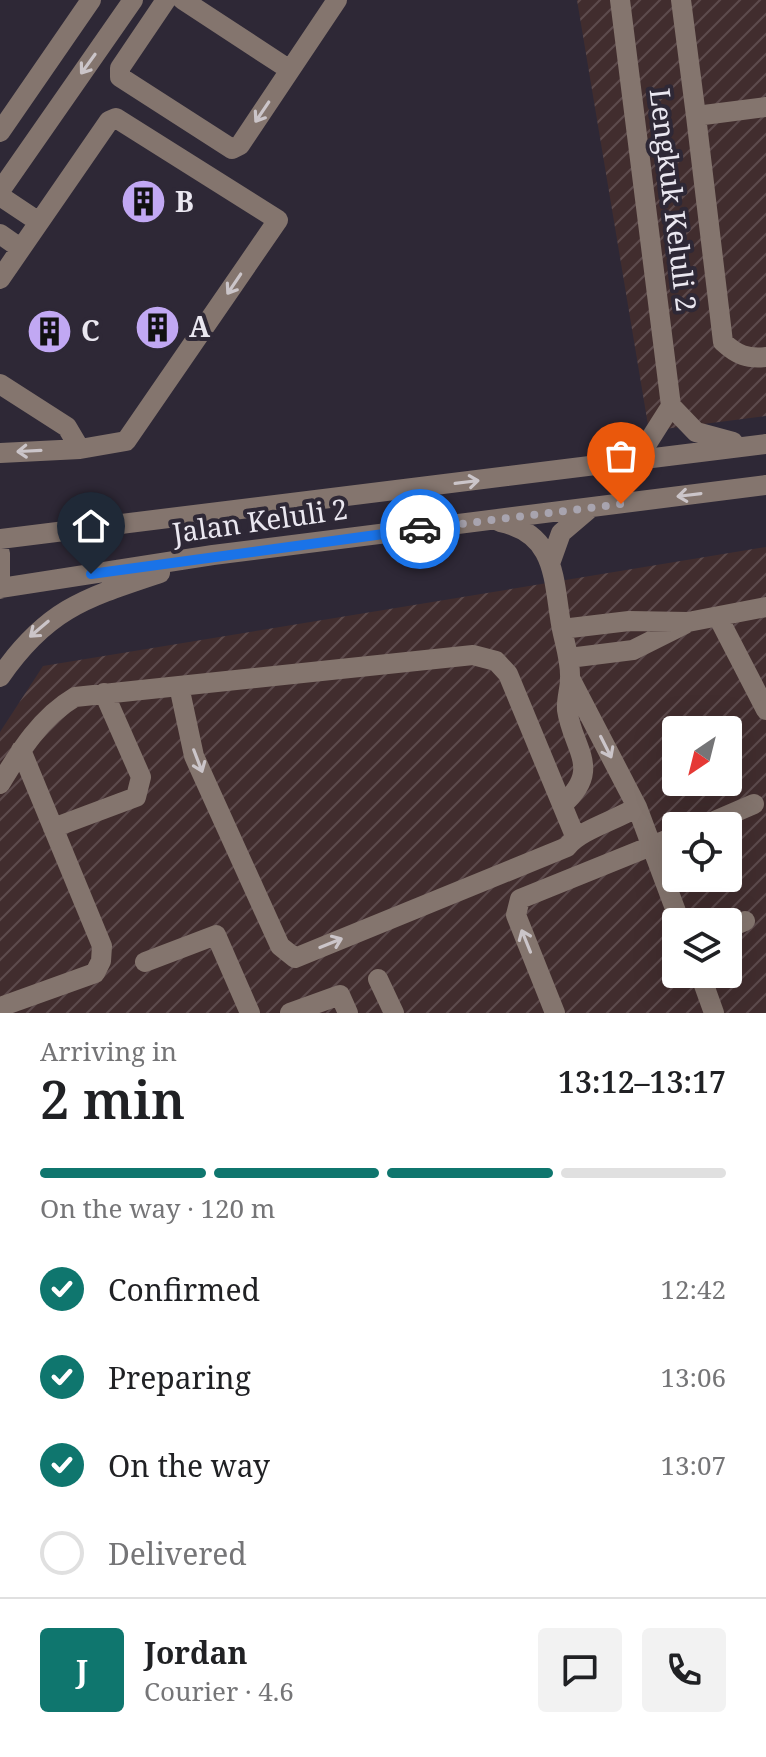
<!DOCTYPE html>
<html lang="en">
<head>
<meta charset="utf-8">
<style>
  :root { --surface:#fff; --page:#f2f2f2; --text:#202124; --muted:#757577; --line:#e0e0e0; --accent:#0f766e }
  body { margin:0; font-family:"Noto Serif",serif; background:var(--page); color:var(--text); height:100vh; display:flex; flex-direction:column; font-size:30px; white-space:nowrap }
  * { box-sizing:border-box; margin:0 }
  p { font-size:26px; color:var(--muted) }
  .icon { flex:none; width:44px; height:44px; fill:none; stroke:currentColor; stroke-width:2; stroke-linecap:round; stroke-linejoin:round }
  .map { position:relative; height:1013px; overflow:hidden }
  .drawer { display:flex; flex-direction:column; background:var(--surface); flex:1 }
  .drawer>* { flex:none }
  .needle { width:52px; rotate:215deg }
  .buttons { position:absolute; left:662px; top:716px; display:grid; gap:16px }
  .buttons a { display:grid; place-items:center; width:80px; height:80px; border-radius:8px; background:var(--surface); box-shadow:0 8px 32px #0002; font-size:40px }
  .pin { position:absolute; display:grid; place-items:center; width:68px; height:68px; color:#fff; margin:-82px -34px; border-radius:50% 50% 50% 0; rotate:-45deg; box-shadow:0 0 8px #0007 }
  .pin .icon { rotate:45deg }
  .courier { position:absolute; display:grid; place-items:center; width:80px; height:80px; margin:-40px; border:6px solid #1a73e8; border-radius:50%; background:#fff; color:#222; box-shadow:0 2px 10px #0007 }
  .head em { font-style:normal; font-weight:600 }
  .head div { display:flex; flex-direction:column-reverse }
  .head { display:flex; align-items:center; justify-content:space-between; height:136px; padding:0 40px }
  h1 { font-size:52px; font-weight:600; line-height:60px }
  .bar { display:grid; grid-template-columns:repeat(4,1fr); gap:12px 8px; align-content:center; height:96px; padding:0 40px }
  .bar i { height:10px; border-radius:6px; background:var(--line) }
  .bar .selected { background:var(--accent) }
  .bar p { grid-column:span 4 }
  .line { display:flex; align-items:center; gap:20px; padding:0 40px; border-top:2px solid var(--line) }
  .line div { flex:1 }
  .round { display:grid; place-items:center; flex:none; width:84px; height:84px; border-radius:8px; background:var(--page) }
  ol { padding:0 40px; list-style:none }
  li { display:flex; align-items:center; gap:24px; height:88px }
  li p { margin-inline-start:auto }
  li .icon { padding:8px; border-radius:50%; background:var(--accent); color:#fff; stroke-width:4 }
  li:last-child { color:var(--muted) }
  li i { width:44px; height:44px; border:4px solid var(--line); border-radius:50% }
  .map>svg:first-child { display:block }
  .industrial { fill:url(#industrial-furrows); fill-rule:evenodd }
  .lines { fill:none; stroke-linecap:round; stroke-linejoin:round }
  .minor { stroke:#84756e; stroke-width:20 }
  .oneway { stroke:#cbc5c9 }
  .done { stroke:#a8a4af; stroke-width:8; stroke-dasharray:0 14.4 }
  .route { stroke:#1a73e8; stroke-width:10 }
  .labels { text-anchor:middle; stroke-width:8; stroke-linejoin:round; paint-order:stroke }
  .street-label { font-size:28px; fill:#eae7f0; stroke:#2e2836 }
  .poi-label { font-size:28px; font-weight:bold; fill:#eae7f0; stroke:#2e2836; text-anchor:start }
</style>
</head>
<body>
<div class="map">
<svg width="766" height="1013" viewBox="0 0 766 1013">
  <defs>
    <pattern id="industrial-furrows" width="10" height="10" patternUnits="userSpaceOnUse" patternTransform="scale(2)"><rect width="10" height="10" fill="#412d2e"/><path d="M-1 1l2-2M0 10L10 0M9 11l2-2" fill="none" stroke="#5d4b4d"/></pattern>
  </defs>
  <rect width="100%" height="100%" fill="#2e2836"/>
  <path class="industrial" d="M577,0H766V416L649,431Z
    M766,547V1013H0V732L43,666ZM676,730H728V782H676ZM676,826H728V878H676ZM676,922H728V974H676Z"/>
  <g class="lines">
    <path class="minor" d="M166,0L120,68V77L232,149L240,145L337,0
      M183,0L290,70
      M620,0L671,406L696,432L733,442
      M681,0L696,116L766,107
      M696,116L723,342C737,355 747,359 766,357
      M0,132L91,0
      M0,191L133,0
      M0,196L39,222
      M0,234L20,248
      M0,279L109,121L116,118L278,220L126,441L80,449L0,453
      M0,384L67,427L80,449
      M626,460L645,447L671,406
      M500,522C556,534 553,577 561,624C564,642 571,660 570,679C570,689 566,700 567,710C573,750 603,769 562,805
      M0,539L766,444
      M0,553V589
      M551,561L561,533L588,510
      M0,588L213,555L766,485
      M718,617L766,710
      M562,629L629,621L688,622L766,607
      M569,658L633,650L685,624
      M0,677C47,609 85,598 160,573
      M570,678L637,807L680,922
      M179,686L194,756L280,946L295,958L567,847C579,830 617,820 637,807
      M0,784C20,751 41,717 75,697L473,655L496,661L508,674L575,836
      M703,826L754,804
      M53,828L136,797L141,777L104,693
      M728,928L745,921
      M145,962L216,935L250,1013
      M700,974L714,1013
      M378,979L394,1013
      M0,1007L95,973L101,961L102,946L21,750
      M290,1013L340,995L348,1013
      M555,1013L516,915L520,899L676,836"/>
  </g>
  <defs><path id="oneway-shaft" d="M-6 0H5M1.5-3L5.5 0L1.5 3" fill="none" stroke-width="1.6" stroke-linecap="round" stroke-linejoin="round" transform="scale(2)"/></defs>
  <g class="oneway">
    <use href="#oneway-shaft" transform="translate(88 64) rotate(126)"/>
    <use href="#oneway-shaft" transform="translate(262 112) rotate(124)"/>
    <use href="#oneway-shaft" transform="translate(234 284) rotate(124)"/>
    <use href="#oneway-shaft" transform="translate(29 451) rotate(177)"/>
    <use href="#oneway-shaft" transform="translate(467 482) rotate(-7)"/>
    <use href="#oneway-shaft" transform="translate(689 495) rotate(173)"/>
    <use href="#oneway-shaft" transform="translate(39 629) rotate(140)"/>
    <use href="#oneway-shaft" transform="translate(606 747) rotate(63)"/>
    <use href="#oneway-shaft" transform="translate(198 761) rotate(69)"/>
    <use href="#oneway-shaft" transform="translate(526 941) rotate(-112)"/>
    <use href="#oneway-shaft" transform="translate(331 943) rotate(-22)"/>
  </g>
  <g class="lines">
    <path class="done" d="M420,529L621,504"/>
    <path class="route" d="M91,574L420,529"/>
  </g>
  <defs>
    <symbol id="building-disc" viewBox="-11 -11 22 22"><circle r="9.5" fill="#c1a8f3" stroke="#2e2836"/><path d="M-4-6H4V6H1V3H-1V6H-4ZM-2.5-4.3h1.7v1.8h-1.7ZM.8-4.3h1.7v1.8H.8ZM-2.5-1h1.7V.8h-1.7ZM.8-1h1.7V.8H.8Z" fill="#111"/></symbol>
  </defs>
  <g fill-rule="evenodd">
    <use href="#building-disc" x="118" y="176" width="51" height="51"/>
    <use href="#building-disc" x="132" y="302" width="51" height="51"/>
    <use href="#building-disc" x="24" y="306" width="51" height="51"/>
  </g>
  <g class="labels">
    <g class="street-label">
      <text transform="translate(673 200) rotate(83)" y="10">Lengkuk Keluli 2</text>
      <text transform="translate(260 521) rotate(-8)" y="10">Jalan Keluli 2</text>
    </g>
    <g class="poi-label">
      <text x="175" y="212">B</text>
      <text x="189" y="337">A</text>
      <text x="81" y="341">C</text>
    </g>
  </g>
</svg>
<div class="buttons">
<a><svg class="needle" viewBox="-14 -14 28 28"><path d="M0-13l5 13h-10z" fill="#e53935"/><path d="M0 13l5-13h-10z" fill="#757577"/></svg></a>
<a><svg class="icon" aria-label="locate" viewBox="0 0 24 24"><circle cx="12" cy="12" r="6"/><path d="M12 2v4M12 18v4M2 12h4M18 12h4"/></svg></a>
<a><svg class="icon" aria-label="layers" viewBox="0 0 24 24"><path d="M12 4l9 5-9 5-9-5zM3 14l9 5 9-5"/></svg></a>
</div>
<div class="pin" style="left:621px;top:504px;background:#ea580c"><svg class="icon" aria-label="bag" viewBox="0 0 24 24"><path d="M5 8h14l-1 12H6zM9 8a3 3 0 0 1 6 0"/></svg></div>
<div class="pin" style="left:91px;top:574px;background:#1f2937"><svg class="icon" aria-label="home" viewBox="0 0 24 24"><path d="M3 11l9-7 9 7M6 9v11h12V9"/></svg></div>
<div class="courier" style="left:420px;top:529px"><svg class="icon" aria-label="car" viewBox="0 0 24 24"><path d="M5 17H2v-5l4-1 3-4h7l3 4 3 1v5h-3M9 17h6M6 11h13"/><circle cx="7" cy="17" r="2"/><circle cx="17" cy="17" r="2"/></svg></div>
</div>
<section class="drawer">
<div class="head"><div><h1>2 min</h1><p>Arriving in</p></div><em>13:12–13:17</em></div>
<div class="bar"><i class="selected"></i><i class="selected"></i><i class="selected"></i><i></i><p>On the way · 120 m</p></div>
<ol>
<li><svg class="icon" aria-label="check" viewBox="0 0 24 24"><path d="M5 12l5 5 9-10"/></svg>Confirmed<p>12:42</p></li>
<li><svg class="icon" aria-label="check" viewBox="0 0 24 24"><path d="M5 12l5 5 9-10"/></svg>Preparing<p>13:06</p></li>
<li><svg class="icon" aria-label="check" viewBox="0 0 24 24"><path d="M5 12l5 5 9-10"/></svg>On the way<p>13:07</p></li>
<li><i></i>Delivered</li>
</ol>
<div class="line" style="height:144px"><b class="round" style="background:var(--accent);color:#fff">J</b><div><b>Jordan</b><p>Courier · 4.6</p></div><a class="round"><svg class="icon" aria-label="chat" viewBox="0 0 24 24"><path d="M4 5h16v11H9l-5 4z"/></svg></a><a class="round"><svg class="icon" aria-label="phone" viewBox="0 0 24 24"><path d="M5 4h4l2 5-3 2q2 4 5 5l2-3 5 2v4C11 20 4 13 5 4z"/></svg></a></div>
</section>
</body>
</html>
